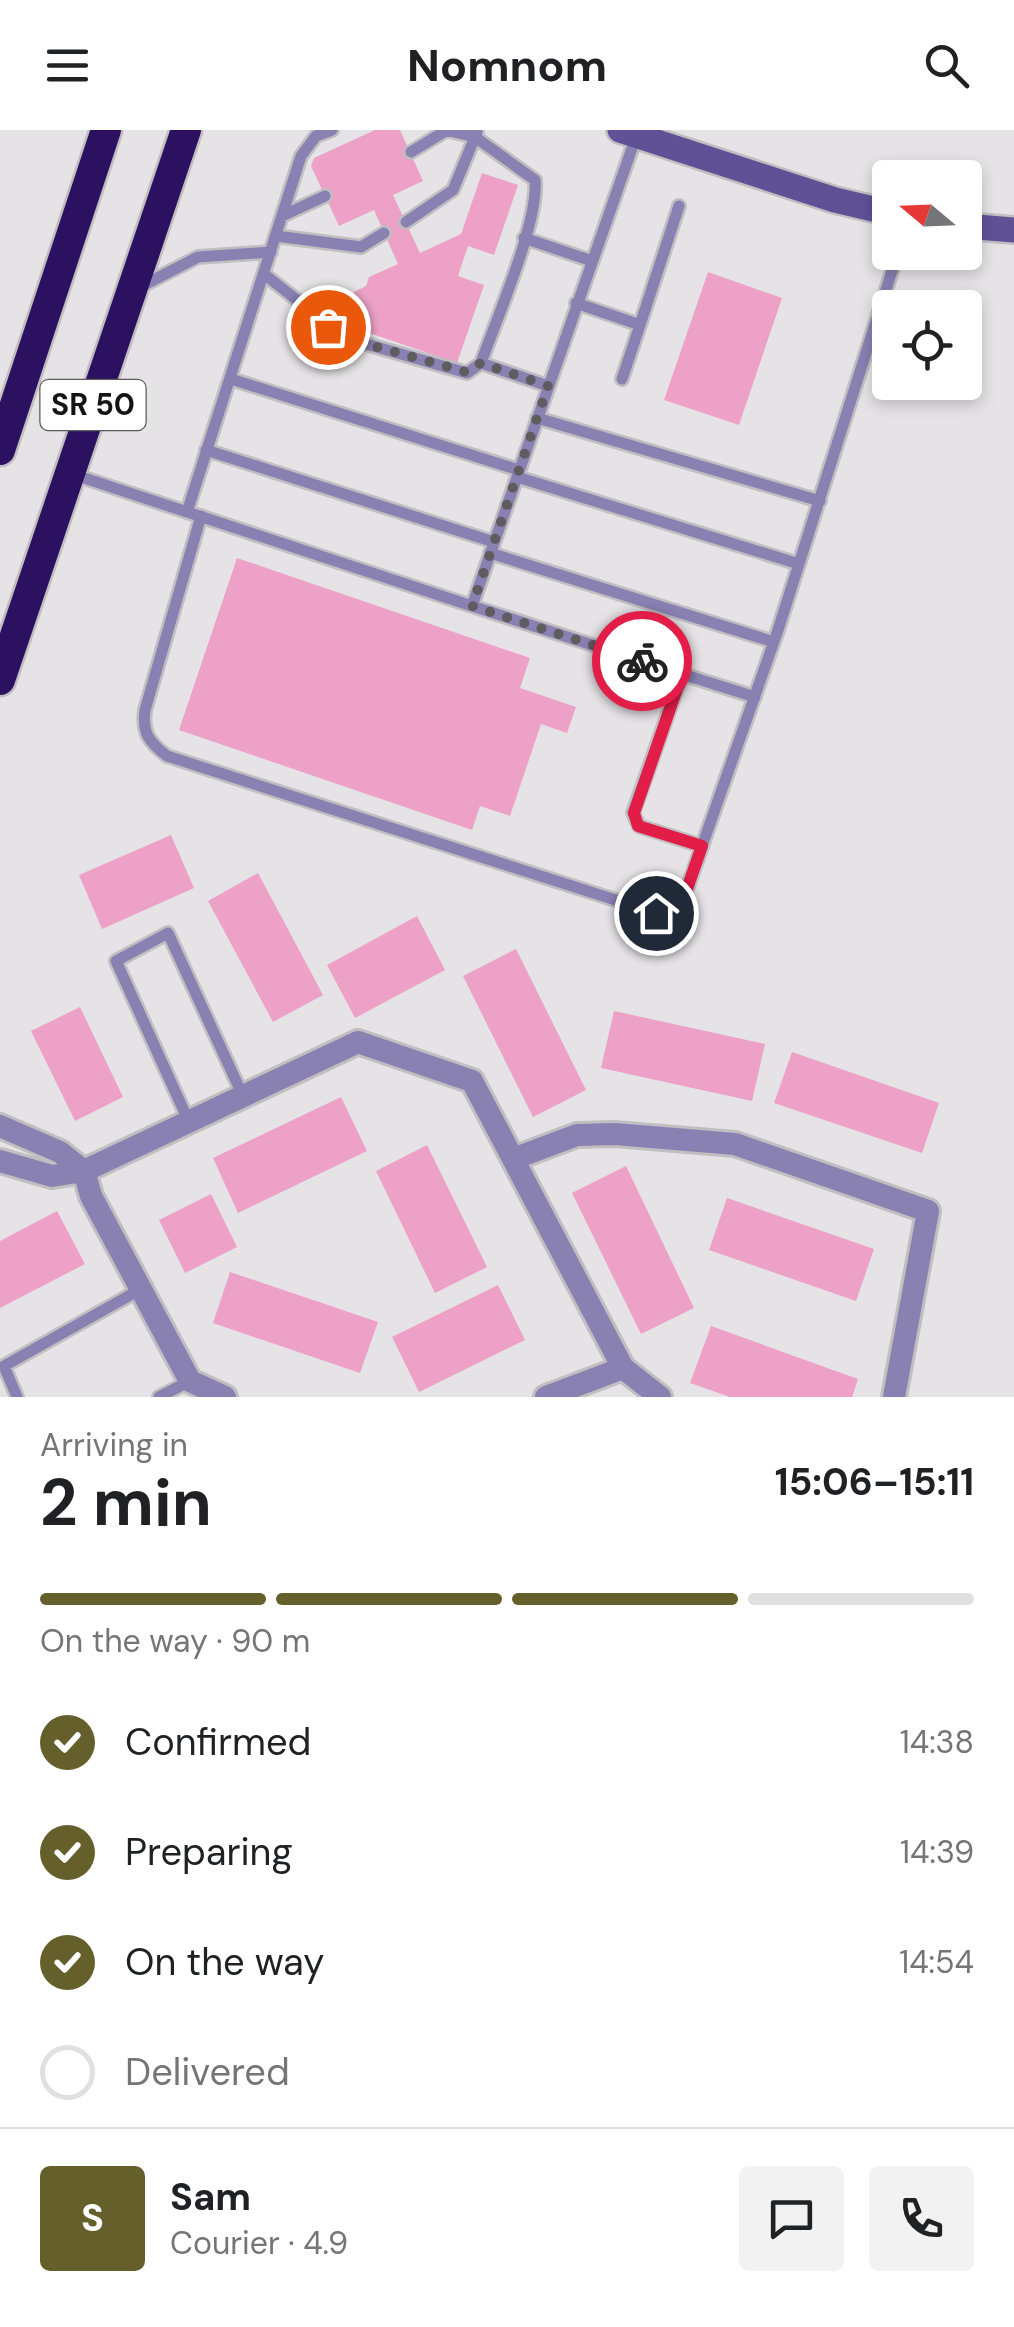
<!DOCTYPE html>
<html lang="en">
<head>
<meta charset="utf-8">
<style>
  :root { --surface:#fff; --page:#f2f2f2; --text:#202124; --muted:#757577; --line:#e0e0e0; --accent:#655f2c }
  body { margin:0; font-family:"DM Sans",sans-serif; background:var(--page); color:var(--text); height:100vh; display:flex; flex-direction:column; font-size:38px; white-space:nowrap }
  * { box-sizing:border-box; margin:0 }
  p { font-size:32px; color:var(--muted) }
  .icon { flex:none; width:55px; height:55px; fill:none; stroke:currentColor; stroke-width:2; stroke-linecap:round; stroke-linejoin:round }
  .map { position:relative; height:1267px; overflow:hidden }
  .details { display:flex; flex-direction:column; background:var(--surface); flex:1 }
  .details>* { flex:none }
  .needle { width:65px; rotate:289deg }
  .tools { position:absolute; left:872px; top:30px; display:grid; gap:20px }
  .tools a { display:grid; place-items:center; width:110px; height:110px; border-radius:10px; background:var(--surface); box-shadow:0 5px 15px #0003; font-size:50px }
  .pin { position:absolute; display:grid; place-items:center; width:85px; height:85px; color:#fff; margin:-42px; border:5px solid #fff; border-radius:50%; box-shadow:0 2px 10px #0007 }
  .courier { position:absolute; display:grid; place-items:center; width:100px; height:100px; margin:-50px; border:8px solid #e11d48; border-radius:50%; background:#fff; color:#222; box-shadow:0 2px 12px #0007 }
  .overview em { font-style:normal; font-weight:700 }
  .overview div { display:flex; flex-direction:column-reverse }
  .overview { display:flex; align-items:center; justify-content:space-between; height:170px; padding:0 40px }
  h1 { font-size:65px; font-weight:700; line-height:75px }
  .bar { display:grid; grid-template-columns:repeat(4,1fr); gap:15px 10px; align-content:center; height:120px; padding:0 40px }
  .bar i { height:12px; border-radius:8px; background:var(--line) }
  .bar .selected { background:var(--accent) }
  .bar p { grid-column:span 4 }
  .line { display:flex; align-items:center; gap:25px; padding:0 40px; border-top:2px solid var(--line) }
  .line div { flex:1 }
  .round { display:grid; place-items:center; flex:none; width:105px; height:105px; border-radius:10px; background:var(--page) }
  ol { padding:0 40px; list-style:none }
  li { display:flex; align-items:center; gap:30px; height:110px }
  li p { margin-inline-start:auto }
  li .icon { padding:10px; border-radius:50%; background:var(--accent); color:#fff; stroke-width:4 }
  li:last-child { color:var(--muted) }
  li i { width:55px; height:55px; border:5px solid var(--line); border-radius:50% }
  header { display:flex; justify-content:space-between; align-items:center; height:130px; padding:0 40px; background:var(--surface); font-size:45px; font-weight:700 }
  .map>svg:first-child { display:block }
  .building { fill:#eda1c7 }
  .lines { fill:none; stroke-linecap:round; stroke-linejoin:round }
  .lane-casing { stroke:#c0bec0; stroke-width:16 }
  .street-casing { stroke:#c0bec0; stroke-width:28 }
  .secondary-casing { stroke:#c0bec0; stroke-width:30 }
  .highway-casing { stroke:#c0bec0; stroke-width:35 }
  .lane { stroke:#8981b2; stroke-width:11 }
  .street { stroke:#8981b2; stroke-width:22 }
  .secondary { stroke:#605197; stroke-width:25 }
  .highway { stroke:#2c1161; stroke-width:30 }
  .done { stroke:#5e5c5e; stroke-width:10; stroke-dasharray:0 18 }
  .route { stroke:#e11d48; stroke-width:12 }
  .labels { text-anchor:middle; stroke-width:9; stroke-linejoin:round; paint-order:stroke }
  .shield { fill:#fff; stroke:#5b5a5b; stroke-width:2.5 }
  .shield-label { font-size:30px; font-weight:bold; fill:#151415 }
</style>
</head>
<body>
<header><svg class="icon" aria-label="menu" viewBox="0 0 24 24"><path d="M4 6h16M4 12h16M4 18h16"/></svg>Nomnom<svg class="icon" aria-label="search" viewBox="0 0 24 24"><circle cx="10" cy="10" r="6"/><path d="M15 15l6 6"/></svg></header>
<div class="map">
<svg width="1014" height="1267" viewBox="0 0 1014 1267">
  <rect width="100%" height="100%" fill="#e5e3e6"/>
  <path class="building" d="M375,0H400L423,51L393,65L420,123L461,104L482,43L518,55L494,125L468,116L458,146L484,155L457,233L343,194L354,162L366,156L369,147L398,134L374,80L339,96L311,36L314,28Z
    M708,142L782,168L739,295L664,270Z
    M237,428L530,528L520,558L576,577L567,603L541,594L510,686L480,676L472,700L179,600Z
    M171,705L194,758L102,799L79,745Z
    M258,743L323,865L273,892L208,771Z
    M417,786L445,840L355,888L327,835Z
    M516,819L586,960L533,987L463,846Z
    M80,877L123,967L75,991L31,901Z
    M614,881L765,914L752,971L601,938Z
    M792,922L939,973L922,1023L774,973Z
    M341,967L367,1021L238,1083L213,1028Z
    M427,1015L487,1137L435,1163L376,1041Z
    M626,1036L694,1178L641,1204L572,1063Z
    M211,1064L237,1117L185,1143L159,1090Z
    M727,1068L874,1119L856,1171L709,1120Z
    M57,1081L85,1134L0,1178V1111Z
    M230,1142L378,1192L360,1243L213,1193Z
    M498,1155L525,1210L419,1262L392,1207Z
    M711,1196L858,1249L852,1267H730L690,1253Z"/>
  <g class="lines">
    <defs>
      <path id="lane" d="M446,0L475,7L477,2
        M411,22L447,0
        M282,86L325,66
        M276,106L361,117L384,103
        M524,108L592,131
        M264,144L345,208L467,243L481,233C496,190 539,92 535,50L475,7L453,60L406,92
        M140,157L198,127L271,122
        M576,173L640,195L679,76
        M481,233L548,256
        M231,249L519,340
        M622,249L640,195
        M537,288L820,371
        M206,320L494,412
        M72,344L472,476L637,4
        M517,347L799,434
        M187,382L301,26L316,6L332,0
        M201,386L145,580C142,603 149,612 167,626L656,783L681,776L778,500L898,122
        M490,423L774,512
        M472,476L682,544
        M702,716L639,696L633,683L682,544L755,567
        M189,992L116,831L168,803L243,966
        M17,1267L4,1236L141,1159
        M159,1267L190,1251"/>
      <path id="street" d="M0,996L60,1022L84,1041
        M513,1029L577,1005L615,1004L735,1014L928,1081L894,1267
        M0,1031L52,1046L84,1041L358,912L472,951L623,1238L660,1267
        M84,1041L91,1066L190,1251L225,1267
        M546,1267L623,1238"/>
      <path id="secondary" d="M620,0L835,70L890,83
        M965,96L1014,100"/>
      <path id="highway" d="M0,320L106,0
        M0,550L186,0"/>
    </defs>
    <use href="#lane" class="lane-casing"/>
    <use href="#street" class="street-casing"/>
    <use href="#secondary" class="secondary-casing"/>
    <use href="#highway" class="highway-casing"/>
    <use href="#lane" class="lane"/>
    <use href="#street" class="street"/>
    <use href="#secondary" class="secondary"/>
    <use href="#highway" class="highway"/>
  </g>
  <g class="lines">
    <path class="done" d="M328,197L345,208L466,242L481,233L548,256L472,476L642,531"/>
    <path class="route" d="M642,531L682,544L634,683L638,696L702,716L681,776L656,783"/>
  </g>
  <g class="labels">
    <rect class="shield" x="40.5" y="250" width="105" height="50" rx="8"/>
    <g class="shield-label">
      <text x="93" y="285">SR 50</text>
    </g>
  </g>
</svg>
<div class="tools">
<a><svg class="needle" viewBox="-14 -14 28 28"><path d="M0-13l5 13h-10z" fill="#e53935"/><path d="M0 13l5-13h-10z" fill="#757577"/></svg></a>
<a><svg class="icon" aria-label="locate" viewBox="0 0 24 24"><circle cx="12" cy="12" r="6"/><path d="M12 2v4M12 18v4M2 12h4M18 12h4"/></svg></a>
</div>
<div class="pin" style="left:328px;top:197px;background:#ea580c"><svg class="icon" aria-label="bag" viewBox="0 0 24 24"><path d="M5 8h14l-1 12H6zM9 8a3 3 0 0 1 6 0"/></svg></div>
<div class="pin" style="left:656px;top:783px;background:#1f2937"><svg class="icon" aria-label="home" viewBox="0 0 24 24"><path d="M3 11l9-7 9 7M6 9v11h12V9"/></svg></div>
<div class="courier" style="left:642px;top:531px"><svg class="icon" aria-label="bike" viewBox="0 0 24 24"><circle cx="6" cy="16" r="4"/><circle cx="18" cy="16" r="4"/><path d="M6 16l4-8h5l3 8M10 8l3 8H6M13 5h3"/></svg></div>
</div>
<section class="details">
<div class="overview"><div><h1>2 min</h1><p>Arriving in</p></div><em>15:06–15:11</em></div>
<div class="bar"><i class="selected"></i><i class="selected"></i><i class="selected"></i><i></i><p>On the way · 90 m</p></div>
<ol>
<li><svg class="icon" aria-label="check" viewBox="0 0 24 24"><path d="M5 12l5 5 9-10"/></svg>Confirmed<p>14:38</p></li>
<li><svg class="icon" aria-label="check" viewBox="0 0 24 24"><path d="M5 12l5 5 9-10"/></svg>Preparing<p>14:39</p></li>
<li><svg class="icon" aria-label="check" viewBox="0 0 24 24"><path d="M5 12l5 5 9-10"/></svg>On the way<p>14:54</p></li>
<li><i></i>Delivered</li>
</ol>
<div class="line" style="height:180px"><b class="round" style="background:var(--accent);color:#fff">S</b><div><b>Sam</b><p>Courier · 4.9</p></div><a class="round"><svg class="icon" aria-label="chat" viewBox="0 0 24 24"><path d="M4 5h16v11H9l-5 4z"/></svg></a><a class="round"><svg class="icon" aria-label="phone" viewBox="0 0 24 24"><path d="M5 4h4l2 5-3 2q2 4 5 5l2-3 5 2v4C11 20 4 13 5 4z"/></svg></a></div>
</section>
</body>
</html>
